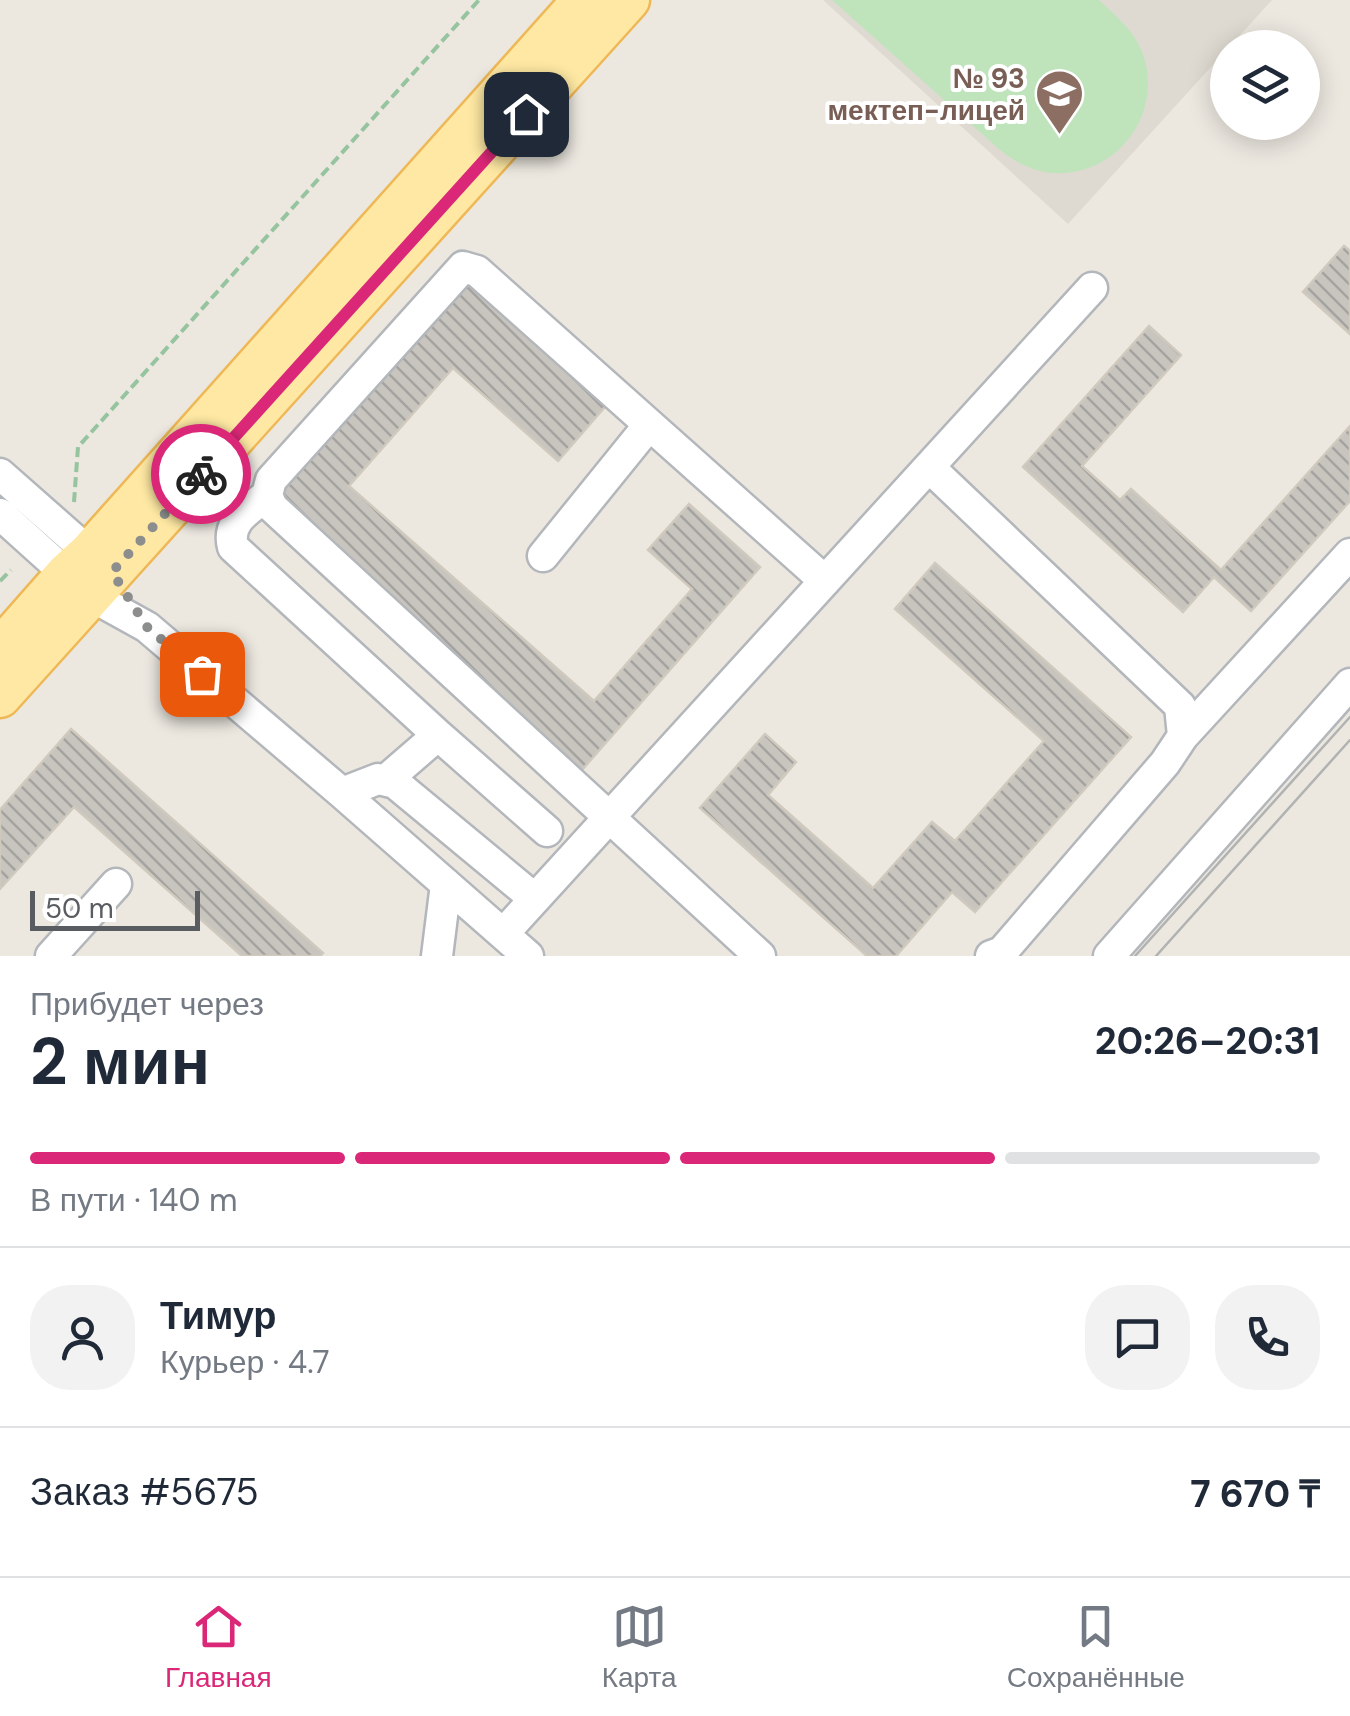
<!DOCTYPE html>
<html lang="ru">
<head>
<meta charset="utf-8">
<style>
  :root { --surface:#fff; --page:#f2f2f3; --text:#1f2937; --muted:#747a83; --line:#e0e1e3; --accent:#db2777 }
  body { margin:0; font-family:"DM Sans",sans-serif; background:var(--page); color:var(--text); height:100vh; display:flex; flex-direction:column; font-size:38px; white-space:nowrap }
  * { box-sizing:border-box; margin:0 }
  p { font-size:32px; color:var(--muted) }
  .icon { flex:none; width:55px; height:55px; fill:none; stroke:currentColor; stroke-width:2; stroke-linecap:round; stroke-linejoin:round }
  .map { position:relative; height:956px; overflow:hidden }
  .sheet { display:flex; flex-direction:column; background:var(--surface); flex:1 }
  .sheet>* { flex:none }
  .controls { position:absolute; left:1210px; top:30px; display:grid; gap:20px }
  .controls a { display:grid; place-items:center; width:110px; height:110px; border-radius:50%; background:var(--surface); box-shadow:0 5px 25px #0003; font-size:50px }
  .scale { position:absolute; left:30px; bottom:25px; width:170px; box-sizing:border-box; padding-left:10px; border:5px solid #595d61; border-top:0; font-size:28px; line-height:35px; white-space:nowrap; color:#595d61; -webkit-text-stroke:8px #fff; paint-order:stroke }
  .pin { position:absolute; display:grid; place-items:center; width:85px; height:85px; color:#fff; margin:-42px; border-radius:20px; box-shadow:0 5px 15px #0006 }
  .courier { position:absolute; display:grid; place-items:center; width:100px; height:100px; margin:-50px; border:8px solid #db2777; border-radius:50%; background:#fff; color:#222; box-shadow:0 2px 12px #0007 }
  .summary em { font-style:normal; font-weight:700 }
  .summary div { display:flex; flex-direction:column-reverse }
  .summary { display:flex; align-items:center; justify-content:space-between; height:170px; padding:0 30px }
  h1 { font-size:65px; font-weight:700; line-height:75px }
  .bar { display:grid; grid-template-columns:repeat(4,1fr); gap:15px 10px; align-content:center; height:120px; padding:0 30px }
  .bar i { height:12px; border-radius:8px; background:var(--line) }
  .bar .active { background:var(--accent) }
  .bar p { grid-column:span 4 }
  .line { display:flex; align-items:center; gap:25px; padding:0 30px; border-top:2px solid var(--line) }
  .line div { flex:1 }
  .round { display:grid; place-items:center; flex:none; width:105px; height:105px; border-radius:40px; background:var(--page) }
  .tabs { display:flex; justify-content:space-around; align-items:center; height:140px; border-top:2px solid var(--line); background:var(--surface); font-size:28px; color:var(--muted) }
  .tabs a { display:grid; justify-items:center; gap:5px }
  .tabs .active { color:var(--accent) }
  .map>svg:first-child { display:block }
  .education { fill:#dedad1 }
  .park { fill:#bfe4bc }
  .building { fill:url(#building-back-hatch); stroke:#d0c9be; stroke-width:2.5 }
  .lines { fill:none; stroke-linecap:round; stroke-linejoin:round }
  .minor-casing { stroke:#b3b7bb; stroke-width:35 }
  .major-casing { stroke:#efb856; stroke-width:45 }
  .path { stroke:#95c49f; stroke-width:4; stroke-dasharray:10 5; stroke-linecap:butt }
  .minor { stroke:#fff; stroke-width:30 }
  .major { stroke:#fee8a3; stroke-width:40 }
  .tram { stroke:#b1b2b2; stroke-width:2.5 }
  .done { stroke:#8c8e8d; stroke-width:10; stroke-dasharray:0 18 }
  .route { stroke:#db2777; stroke-width:12 }
  .labels { text-anchor:middle; stroke-width:8; stroke-linejoin:round; paint-order:stroke }
  .education-label { font-size:28px; font-weight:bold; fill:#785e54; stroke:#fff; text-anchor:end }
</style>
</head>
<body>
<div class="map">
<svg width="1350" height="956" viewBox="0 0 1350 956">
  <defs>
    <pattern id="building-back-hatch" width="6" height="6" patternUnits="userSpaceOnUse" patternTransform="scale(2.5)"><rect width="6" height="6" fill="#c8c5bf"/><path d="M-1 5l2 2M0 0l6 6M5-1l2 2" fill="none" stroke="#a5a39f"/></pattern>
  </defs>
  <rect width="100%" height="100%" fill="#ece8e0"/>
  <path class="education" d="M823,0H1272L1068,224Z"/>
  <path class="park" d="M832,0H1099C1114,14 1131,28 1140,47C1166,103 1126,169 1065,173C1040,175 1019,165 1000,150Z"/>
  <path class="building" d="M1344,246L1350,251V334L1303,292Z
    M466,276L609,402L558,461L453,368L349,486L594,701L692,589L648,550L689,504L760,567L581,771L271,498Z
    M1149,326L1181,355L1082,466L1120,500L1131,489L1221,570L1350,426V501L1251,611L1214,577L1183,612L1023,467Z
    M935,563L1131,737L975,912L952,892L896,956H867L700,808L765,734L796,762L768,795L873,888L932,822L955,841L1044,741L895,609Z
    M71,729L323,953L320,956H242L74,807L0,889V810Z"/>
  <g class="lines">
    <defs>
      <path id="minor" d="M929,467L1180,706L1183,736L1165,763L1002,952L991,956
        M0,474L102,564
        M267,495C249,510 226,521 233,547L438,735L386,780
        M0,514L91,596L147,627L342,793L528,956
        M543,556L649,425
        M438,735L547,831
        M1183,736L1350,554
        M342,793L378,779L395,783L535,899
        M503,934L1092,288
        M51,956L116,884
        M437,956L446,884
        M760,956L272,507L267,495L271,480L463,267L477,271L825,581
        M1109,956L1350,684"/>
      <path id="major" d="M0,649L67,573L89,553L583,0
        M0,697L629,0"/>
    </defs>
    <use href="#minor" class="minor-casing"/>
    <use href="#major" class="major-casing"/>
    <path class="path" d="M74,502L78,447L479,0
      M0,581L11,570"/>
    <use href="#minor" class="minor"/>
    <use href="#major" class="major"/>
    <path class="tram" d="M1135,956L1350,717
      M1156,956L1350,740"/>
  </g>
  <g class="lines">
    <path class="done" d="M201,474L112,572L147,627L202,674"/>
    <path class="route" d="M201,474L526,114"/>
  </g>
  <defs>
    <symbol id="school-pin" viewBox="-11 -11 22 30"><path d="M0 17L-7.5 6A9.5 9.5 0 1 1 7.5 6Z" fill="#8d6e63" stroke="#fff"/><path d="M0-5L7-2L0 1L-7-2ZM-4 1L0 2.5L4 1V4Q0 6-4 4Z" fill="#fff"/></symbol>
  </defs>
  <g fill-rule="evenodd">
    <use href="#school-pin" x="1032" y="66" width="55" height="75"/>
  </g>
  <g class="labels">
    <g class="education-label">
      <text x="1025" y="88">№ 93<tspan x="1025" dy="32">мектеп-лицей</tspan></text>
    </g>
  </g>
</svg>
<div class="controls">
<a><svg class="icon" aria-label="layers" viewBox="0 0 24 24"><path d="M12 4l9 5-9 5-9-5zM3 14l9 5 9-5"/></svg></a>
</div>
<div class="scale">50 m</div>
<div class="pin" style="left:202px;top:674px;background:#ea580c"><svg class="icon" aria-label="bag" viewBox="0 0 24 24"><path d="M5 8h14l-1 12H6zM9 8a3 3 0 0 1 6 0"/></svg></div>
<div class="pin" style="left:526px;top:114px;background:#1f2937"><svg class="icon" aria-label="home" viewBox="0 0 24 24"><path d="M3 11l9-7 9 7M6 9v11h12V9"/></svg></div>
<div class="courier" style="left:201px;top:474px"><svg class="icon" aria-label="bike" viewBox="0 0 24 24"><circle cx="6" cy="16" r="4"/><circle cx="18" cy="16" r="4"/><path d="M6 16l4-8h5l3 8M10 8l3 8H6M13 5h3"/></svg></div>
</div>
<section class="sheet">
<div class="summary"><div><h1>2 мин</h1><p>Прибудет через</p></div><em>20:26–20:31</em></div>
<div class="bar"><i class="active"></i><i class="active"></i><i class="active"></i><i></i><p>В пути · 140 m</p></div>
<div class="line" style="height:180px"><a class="round"><svg class="icon" aria-label="person" viewBox="0 0 24 24"><circle cx="12" cy="8" r="4"/><path d="M4 21q1-7 8-7t8 7"/></svg></a><div><b>Тимур</b><p>Курьер · 4.7</p></div><a class="round"><svg class="icon" aria-label="chat" viewBox="0 0 24 24"><path d="M4 5h16v11H9l-5 4z"/></svg></a><a class="round"><svg class="icon" aria-label="phone" viewBox="0 0 24 24"><path d="M5 4h4l2 5-3 2q2 4 5 5l2-3 5 2v4C11 20 4 13 5 4z"/></svg></a></div>
<div class="line" style="height:130px"><div>Заказ #5675</div><b>7 670 ₸</b></div>
</section>
<nav class="tabs">
<a class="active"><svg class="icon" aria-label="home" viewBox="0 0 24 24"><path d="M3 11l9-7 9 7M6 9v11h12V9"/></svg>Главная</a>
<a><svg class="icon" aria-label="map" viewBox="0 0 24 24"><path d="M3 6l6-2 6 2 6-2v14l-6 2-6-2-6 2zM9 4v14M15 6v14"/></svg>Карта</a>
<a><svg class="icon" aria-label="saved" viewBox="0 0 24 24"><path d="M7 4h10v16l-5-4-5 4z"/></svg>Сохранённые</a>
</nav>
</body>
</html>
